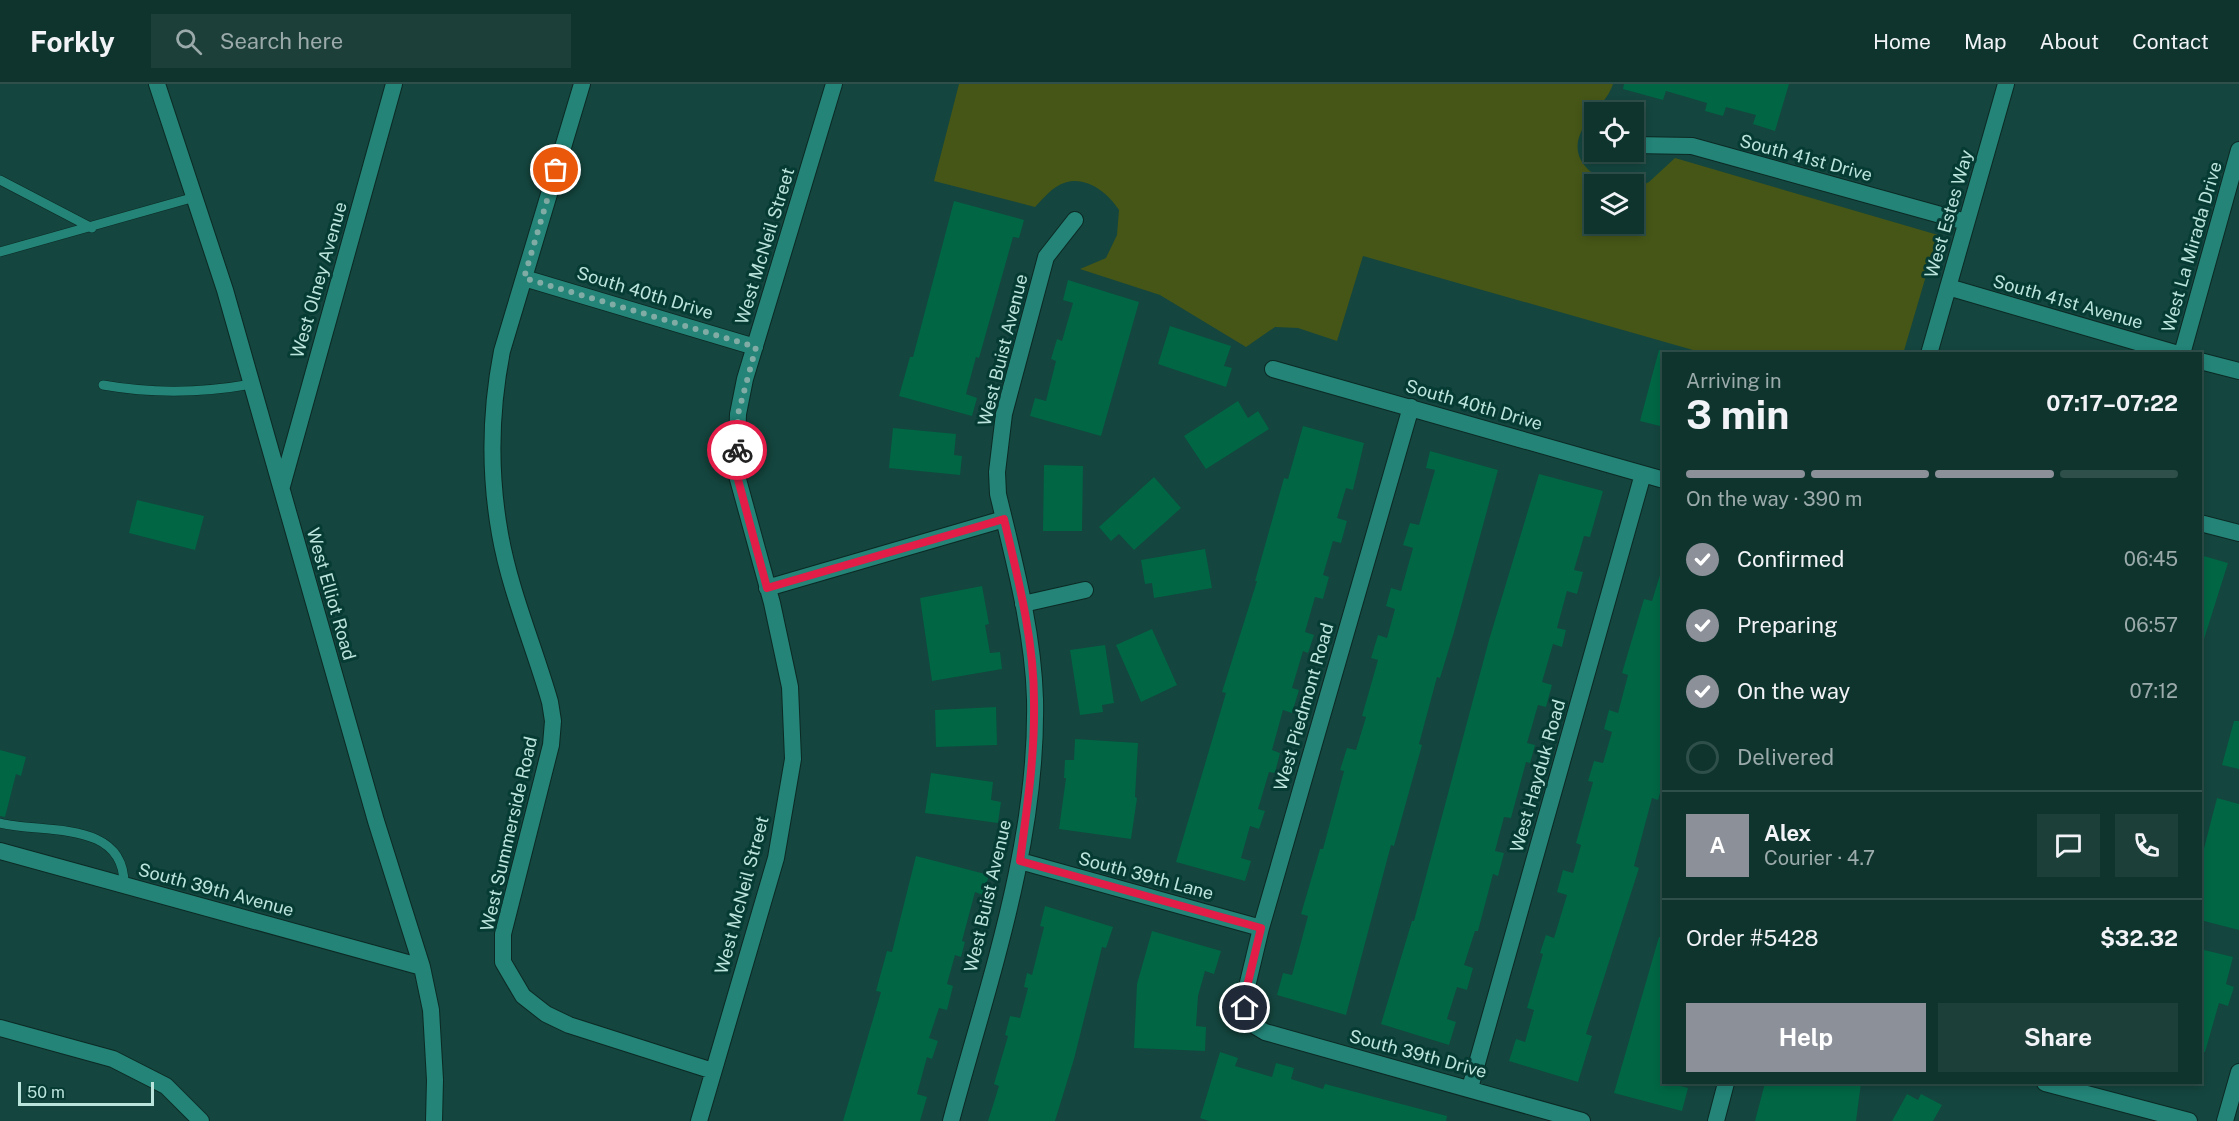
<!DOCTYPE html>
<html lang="en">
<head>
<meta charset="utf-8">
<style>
  :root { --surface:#0f342e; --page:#1d3f3a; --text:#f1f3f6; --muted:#9baaaa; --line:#2f4f4a; --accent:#8c9099 }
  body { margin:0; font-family:"Public Sans",sans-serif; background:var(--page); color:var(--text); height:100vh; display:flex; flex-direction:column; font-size:22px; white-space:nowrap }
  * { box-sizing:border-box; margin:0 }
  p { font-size:20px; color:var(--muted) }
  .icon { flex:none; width:33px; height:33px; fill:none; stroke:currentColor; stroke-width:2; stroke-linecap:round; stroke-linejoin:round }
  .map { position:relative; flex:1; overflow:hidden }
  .details { position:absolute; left:1662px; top:268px; width:540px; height:732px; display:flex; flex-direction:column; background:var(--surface); border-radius:0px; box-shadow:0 3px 9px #0003,0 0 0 2px var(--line) }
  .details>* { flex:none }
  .controls { position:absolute; left:1584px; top:18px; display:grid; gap:12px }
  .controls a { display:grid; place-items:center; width:60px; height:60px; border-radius:0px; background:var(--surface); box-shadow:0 3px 9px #0003,0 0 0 2px var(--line); font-size:30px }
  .scale { position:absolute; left:18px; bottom:15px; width:136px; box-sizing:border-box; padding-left:6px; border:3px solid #bbe4dc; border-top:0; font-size:16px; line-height:21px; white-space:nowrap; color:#bbe4dc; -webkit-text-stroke:4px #063b34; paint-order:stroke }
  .pin { position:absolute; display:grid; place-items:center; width:51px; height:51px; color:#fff; margin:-26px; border:3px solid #fff; border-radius:50%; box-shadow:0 2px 6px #0007 }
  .courier { position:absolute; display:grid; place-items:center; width:60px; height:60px; margin:-30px; border:4px solid #e11d48; border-radius:50%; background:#fff; color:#222; box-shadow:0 2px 8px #0007 }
  .headline em { font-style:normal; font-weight:700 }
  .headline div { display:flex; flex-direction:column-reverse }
  .headline { display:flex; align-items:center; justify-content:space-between; height:102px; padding:0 24px }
  h1 { font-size:39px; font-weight:700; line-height:45px }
  .bar { display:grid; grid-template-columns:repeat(4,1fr); gap:9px 6px; align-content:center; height:72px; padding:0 24px }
  .bar i { height:8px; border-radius:4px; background:var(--line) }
  .bar .active { background:var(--accent) }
  .bar p { grid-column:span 4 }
  .line { display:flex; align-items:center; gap:15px; padding:0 24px; border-top:2px solid var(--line) }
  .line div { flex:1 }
  .round { display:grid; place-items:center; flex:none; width:63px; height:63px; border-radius:0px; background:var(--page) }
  ol { padding:0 24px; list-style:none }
  li { display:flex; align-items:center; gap:18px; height:66px }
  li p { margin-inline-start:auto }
  li .icon { padding:6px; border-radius:50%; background:var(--accent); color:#fff; stroke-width:4 }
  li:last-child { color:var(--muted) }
  li i { width:33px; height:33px; border:3px solid var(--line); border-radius:50% }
  .button { display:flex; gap:12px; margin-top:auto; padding:12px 24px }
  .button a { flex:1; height:69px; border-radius:0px; background:var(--accent); color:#fff; font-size:24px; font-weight:700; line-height:69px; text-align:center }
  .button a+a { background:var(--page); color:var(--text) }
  header { display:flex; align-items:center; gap:36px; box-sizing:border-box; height:84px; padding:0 30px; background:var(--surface); border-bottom:2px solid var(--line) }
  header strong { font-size:28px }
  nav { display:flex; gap:33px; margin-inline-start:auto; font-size:21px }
  .search { width:420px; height:54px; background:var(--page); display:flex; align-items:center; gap:15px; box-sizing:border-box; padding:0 21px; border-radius:0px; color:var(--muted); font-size:22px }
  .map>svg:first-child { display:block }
  .green { fill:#465617 }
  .building { fill:#016644 }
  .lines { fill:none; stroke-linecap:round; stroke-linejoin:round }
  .service-casing { stroke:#0c2924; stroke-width:10 }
  .minor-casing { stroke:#0c2924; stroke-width:18 }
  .service { stroke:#238477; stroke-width:9 }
  .minor { stroke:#238477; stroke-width:16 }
  .done { stroke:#81aca5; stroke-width:6; stroke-dasharray:0 10.8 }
  .route { stroke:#e11d48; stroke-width:8 }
  .labels { text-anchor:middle; stroke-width:6; stroke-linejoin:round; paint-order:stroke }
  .street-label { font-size:18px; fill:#bbe4dc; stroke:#063b34 }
</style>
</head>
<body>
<header>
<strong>Forkly</strong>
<div class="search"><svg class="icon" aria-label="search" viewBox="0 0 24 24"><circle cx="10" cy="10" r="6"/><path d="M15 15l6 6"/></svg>Search here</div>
<nav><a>Home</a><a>Map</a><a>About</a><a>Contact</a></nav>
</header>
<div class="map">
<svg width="2239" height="1037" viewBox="0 0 2239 1037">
  <rect width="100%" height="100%" fill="#14453e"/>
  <path class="green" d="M959,0H1613C1609,13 1597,24 1589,35C1566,65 1580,86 1611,100H1594V140H1634V105L1649,98L1675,74L1938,151L1903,270H1707L1363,172L1337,257L1298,244L1275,243L1246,263L1160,211L1080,185L1106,174L1117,151L1119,126C1106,106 1080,87 1056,103C1048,108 1041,117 1035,123L934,97Z"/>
  <path class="building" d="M1624,0H1789L1775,47L1753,40L1756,31L1726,23L1723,32L1705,27L1707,19L1666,7L1663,16L1623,5Z
    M954,117L1024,136L1019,154L1013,153L979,274L976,273L966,310L977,314L972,332L899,312L910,273H913Z
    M1068,196L1139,218L1101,352L1030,332L1035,314L1046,317L1056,277L1051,275L1057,255L1062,257L1073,219L1063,216Z
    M1170,242L1231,262L1224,282L1232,284L1226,303L1158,280Z
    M1659,266L1664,267V343L1640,337Z
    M1238,317L1248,334L1258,327L1269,345L1206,385L1184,352Z
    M1303,342L1364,359L1353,406L1346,404L1337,434L1347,437L1341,459L1333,457L1323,491L1329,493L1323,515L1315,513L1305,548L1314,551L1308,569L1303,567L1292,604L1299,606L1292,629L1283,626L1272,666L1280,669L1275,689L1269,688L1258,725L1265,727L1259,745L1250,742L1241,774L1251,777L1245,797L1176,778L1226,609L1222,608L1257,497H1255L1284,394L1288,395Z
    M893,344L956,350L954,371L962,372L960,391L889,384Z
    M1430,367L1498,386L1454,548L1440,594L1437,593L1419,660L1422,661L1394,762L1391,761L1346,931L1277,911L1283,889L1292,891L1300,862L1308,832L1301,830L1320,765H1323L1344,687L1340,686L1347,664L1356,666L1366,633L1362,632L1378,576L1371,574L1378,551L1387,554L1395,525L1386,522L1391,504L1401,507L1413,464L1403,461L1410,439L1419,441L1435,386L1426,384Z
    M1044,381L1083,382L1082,447H1043Z
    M1539,390L1603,407L1590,453L1584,452L1574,486L1583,488L1577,510L1567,507L1557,544L1566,546L1562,563L1553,560L1542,598L1552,601L1546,623L1538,621L1527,659L1535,661L1530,679L1526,678L1511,734L1504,733L1495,767L1504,769L1498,792L1493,790L1478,847H1475L1464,881L1473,884L1467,906L1457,903L1447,935L1456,938L1449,961L1381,940L1412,837H1414L1489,556Z
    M1154,393L1181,424L1134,466L1119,450L1111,457L1099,443Z
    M137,416L204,432L195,466L129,449Z
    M1205,465L1212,504L1154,514L1152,499L1145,500L1141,476Z
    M2200,471L2228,479L2204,555H2200Z
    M1660,491L1664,492V696L1658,716L1652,714L1634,782L1639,784L1586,950L1592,952L1578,998L1509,977L1516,955L1525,958L1534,926L1527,924L1543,870L1540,869L1546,851L1554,854L1567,811L1557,808L1563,786L1573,789L1581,761L1576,759L1593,698L1588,697L1594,677L1603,679L1612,648L1604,645L1609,626L1618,629L1628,591L1622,589L1644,515L1652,517Z
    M982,502L989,540L985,541L990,569L1000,568L1002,585L932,597L920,514Z
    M1152,545L1177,601L1141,618L1116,561Z
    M1105,561L1114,619L1102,621L1103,628L1080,631L1070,566Z
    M996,623L997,661L936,663L935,626Z
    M2234,637H2239V685L2222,681Z
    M1075,655L1138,659L1135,713L1137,714L1131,755L1059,745L1066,694H1064L1065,676H1074Z
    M0,666L26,673L21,692L16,690L5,733L0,732Z
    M931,689L993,698L991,716L1001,718L998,739L925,729Z
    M2217,714L2239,720V846L2200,836V780Z
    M916,772L989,791L983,811L975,808L962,857L965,858L961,873L955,871L947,900L953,902L947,926L939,924L929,954L938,957L932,975L927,973L917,1010L927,1013L920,1037H843L881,908L876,907L887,867L892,868Z
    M1045,822L1113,843L1106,864L1102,863L1074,975L1055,1037H988L999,1002L994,1000L1008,952L1005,951L1010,932L1020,934L1028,904L1024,903L1027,889L1032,891L1044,843L1040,842Z
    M1152,847L1221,867L1214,890L1205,887L1198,912L1196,942L1206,943L1205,967L1134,964L1137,900Z
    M1659,853H1664V999H1681L1680,1002L1688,1004L1682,1027L1614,1009Z
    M2200,865L2233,873L2226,900L2234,903L2228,922L2219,919L2205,968H2200Z
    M1220,968L1238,974L1235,982L1272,993L1276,979L1294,984L1291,995L1323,1005L1325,1000L1447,1032L1446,1037H1209L1200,1034Z
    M1765,999H1861L1856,1037H1755Z
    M1907,1010L1918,1016L1921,1010L1942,1021L1933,1037H1892Z"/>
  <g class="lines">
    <defs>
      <path id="service" d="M0,96L92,144
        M0,168L195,113
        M103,301C154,310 202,309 252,300
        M0,739C43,750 125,735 124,801"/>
      <path id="minor" d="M157,0L225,206L376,737L422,883L431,926L435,996L434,1037
        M582,0L502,267C490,328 489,388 500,450C510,507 534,562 550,618L553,637L551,661L503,850V878L523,912L546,930L569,941L713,987
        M1634,61L1692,62L1966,138
        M524,194L755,263
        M1948,203L2178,270
        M1929,270L2006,0
        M2182,270L2239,66
        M2200,277L2239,287
        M1273,285L1664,396
        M1411,323L1261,844L1245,911V936L1265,948L1582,1037
        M282,402L394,0
        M2200,439L2239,449
        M767,504L1004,435
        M1023,520L1085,506
        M0,767L422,883
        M1020,777L1261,844
        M0,944L113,975L166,1002L201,1037
        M2045,999L2189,1037
        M1470,1004L1643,390
        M699,1037L776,774L793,675L790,603L772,519L736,388L738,330L745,295L834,0
        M951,1037C988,899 1038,760 1035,615C1033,546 1014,477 998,410L997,388L1004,330L1046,173L1075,136
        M1716,1037L1726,999
        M2225,1037L2239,988"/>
    </defs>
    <use href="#service" class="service-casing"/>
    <use href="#minor" class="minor-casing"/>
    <use href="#service" class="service"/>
    <use href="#minor" class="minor"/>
  </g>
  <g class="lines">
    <path class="done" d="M556,86L524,194L756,263L738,330L737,366"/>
    <path class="route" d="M737,366L736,388L767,504L1004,435C1018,494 1034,556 1034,617C1035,671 1027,724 1020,777L1261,844L1245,911V924"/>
  </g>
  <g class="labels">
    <g class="street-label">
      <text transform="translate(1806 74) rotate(15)" y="6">South 41st Drive</text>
      <text transform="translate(1949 130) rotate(-74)" y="6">West Estes Way</text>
      <text transform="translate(765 162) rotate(-73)" y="6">West McNeil Street</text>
      <text transform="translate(2192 163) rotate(-74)" y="6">West La Mirada Drive</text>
      <text transform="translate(319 196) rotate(-74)" y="6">West Olney Avenue</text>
      <text transform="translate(645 209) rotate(17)" y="6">South 40th Drive</text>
      <text transform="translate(2068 218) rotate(16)" y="6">South 41st Avenue</text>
      <text transform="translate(1003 266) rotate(-76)" y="6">West Buist Avenue</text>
      <text transform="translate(1474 321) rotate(16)" y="6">South 40th Drive</text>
      <text transform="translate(331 510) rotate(74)" y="6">West Elliot Road</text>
      <text transform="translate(1304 623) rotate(-74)" y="6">West Piedmont Road</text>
      <text transform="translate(1538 692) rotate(-74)" y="6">West Hayduk Road</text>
      <text transform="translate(509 750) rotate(-77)" y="6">West Summerside Road</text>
      <text transform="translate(1146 792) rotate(15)" y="6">South 39th Lane</text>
      <text transform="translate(216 806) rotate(15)" y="6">South 39th Avenue</text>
      <text transform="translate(742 811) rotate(-75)" y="6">West McNeil Street</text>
      <text transform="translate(988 812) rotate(-77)" y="6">West Buist Avenue</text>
      <text transform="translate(1418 970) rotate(15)" y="6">South 39th Drive</text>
    </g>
  </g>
</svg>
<div class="controls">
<a><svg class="icon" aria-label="locate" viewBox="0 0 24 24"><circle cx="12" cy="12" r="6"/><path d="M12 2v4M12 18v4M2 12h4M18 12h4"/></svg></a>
<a><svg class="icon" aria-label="layers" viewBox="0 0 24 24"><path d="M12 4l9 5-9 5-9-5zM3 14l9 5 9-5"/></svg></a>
</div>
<div class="scale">50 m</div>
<div class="pin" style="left:556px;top:86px;background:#ea580c"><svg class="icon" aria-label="bag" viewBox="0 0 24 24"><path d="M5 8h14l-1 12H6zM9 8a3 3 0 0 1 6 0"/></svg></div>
<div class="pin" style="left:1245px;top:924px;background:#1f2937"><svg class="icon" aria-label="home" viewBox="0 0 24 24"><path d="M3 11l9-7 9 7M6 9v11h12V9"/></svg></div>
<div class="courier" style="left:737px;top:366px"><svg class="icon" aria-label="bike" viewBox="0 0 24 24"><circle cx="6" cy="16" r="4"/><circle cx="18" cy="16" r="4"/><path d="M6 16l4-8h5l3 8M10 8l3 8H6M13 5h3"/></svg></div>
<section class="details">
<div class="headline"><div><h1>3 min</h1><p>Arriving in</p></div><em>07:17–07:22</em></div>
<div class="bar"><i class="active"></i><i class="active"></i><i class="active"></i><i></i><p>On the way · 390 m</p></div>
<ol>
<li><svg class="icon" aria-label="check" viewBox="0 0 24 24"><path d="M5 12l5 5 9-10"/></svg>Confirmed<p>06:45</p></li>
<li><svg class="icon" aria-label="check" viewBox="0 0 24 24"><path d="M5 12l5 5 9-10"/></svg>Preparing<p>06:57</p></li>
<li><svg class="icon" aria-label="check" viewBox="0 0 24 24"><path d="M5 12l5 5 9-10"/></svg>On the way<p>07:12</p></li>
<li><i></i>Delivered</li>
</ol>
<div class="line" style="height:108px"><b class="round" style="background:var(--accent);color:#fff">A</b><div><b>Alex</b><p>Courier · 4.7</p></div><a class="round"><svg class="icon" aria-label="chat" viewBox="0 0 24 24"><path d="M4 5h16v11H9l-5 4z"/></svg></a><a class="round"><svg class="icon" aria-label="phone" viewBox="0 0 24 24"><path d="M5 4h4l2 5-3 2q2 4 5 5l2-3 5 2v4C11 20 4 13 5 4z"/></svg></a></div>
<div class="line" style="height:78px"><div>Order #5428</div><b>$32.32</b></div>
<div class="button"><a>Help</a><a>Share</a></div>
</section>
</div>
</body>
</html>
